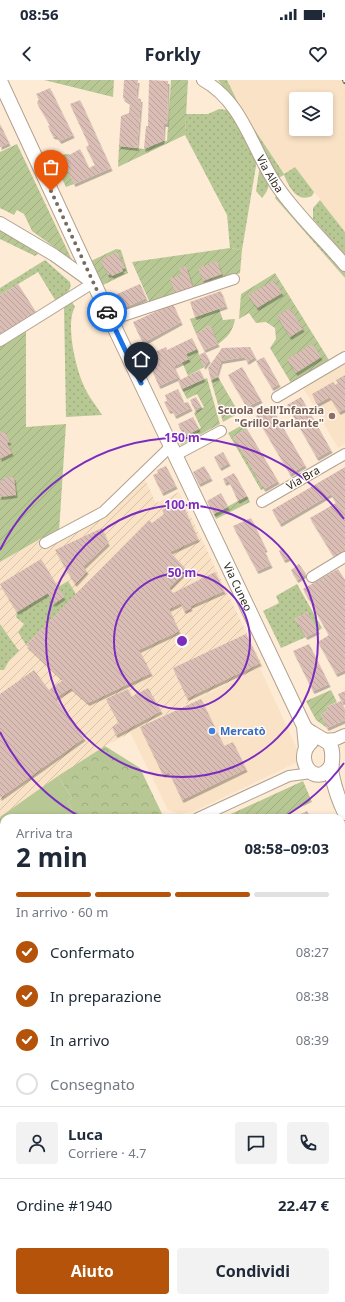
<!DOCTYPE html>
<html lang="it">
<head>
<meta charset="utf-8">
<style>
  :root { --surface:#fff; --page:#f2f2f3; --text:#1f2937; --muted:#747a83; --line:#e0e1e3; --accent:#b45309 }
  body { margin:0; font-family:"Noto Sans",sans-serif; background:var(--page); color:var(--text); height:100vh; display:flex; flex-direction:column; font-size:15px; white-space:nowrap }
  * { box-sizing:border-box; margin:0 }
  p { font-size:13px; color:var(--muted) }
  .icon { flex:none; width:22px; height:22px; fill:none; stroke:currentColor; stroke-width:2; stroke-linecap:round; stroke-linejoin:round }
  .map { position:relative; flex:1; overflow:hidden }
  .details { position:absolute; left:0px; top:734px; width:345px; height:488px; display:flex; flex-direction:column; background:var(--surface); border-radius:12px 12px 0 0; box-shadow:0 2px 6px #0003 }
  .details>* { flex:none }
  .buttons { position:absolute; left:289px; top:12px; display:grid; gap:8px }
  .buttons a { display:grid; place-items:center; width:44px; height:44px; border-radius:4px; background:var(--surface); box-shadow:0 2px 6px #0003; font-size:20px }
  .pin { position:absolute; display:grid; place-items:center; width:34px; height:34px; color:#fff; margin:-41px -17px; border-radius:50% 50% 50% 0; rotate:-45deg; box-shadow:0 0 4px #0007 }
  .pin .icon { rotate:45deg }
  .courier { position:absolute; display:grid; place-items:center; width:40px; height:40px; margin:-20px; border:3px solid #1a73e8; border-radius:50%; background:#fff; color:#222; box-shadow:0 1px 5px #0007 }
  .headline em { font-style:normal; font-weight:700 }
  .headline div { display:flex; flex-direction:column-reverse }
  .headline { display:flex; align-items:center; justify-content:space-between; height:68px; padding:0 16px }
  h1 { font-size:26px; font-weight:700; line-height:30px }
  .bar { display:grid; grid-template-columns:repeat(4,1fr); gap:6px 4px; align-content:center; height:48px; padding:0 16px }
  .bar i { height:5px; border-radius:3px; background:var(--line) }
  .bar .active { background:var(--accent) }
  .bar p { grid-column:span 4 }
  .line { display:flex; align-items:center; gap:10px; padding:0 16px; border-top:1px solid var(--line) }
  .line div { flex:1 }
  .round { display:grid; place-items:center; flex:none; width:42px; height:42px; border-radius:4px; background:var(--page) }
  ol { padding:0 16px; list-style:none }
  li { display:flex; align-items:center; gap:12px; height:44px }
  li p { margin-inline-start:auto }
  li .icon { padding:4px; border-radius:50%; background:var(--accent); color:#fff; stroke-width:4 }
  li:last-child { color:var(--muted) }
  li i { width:22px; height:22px; border:2px solid var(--line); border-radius:50% }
  .action { display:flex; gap:8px; margin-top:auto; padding:8px 16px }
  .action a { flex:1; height:46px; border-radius:4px; background:var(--accent); color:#fff; font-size:16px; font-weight:700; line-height:46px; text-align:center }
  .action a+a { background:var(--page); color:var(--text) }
  .status { display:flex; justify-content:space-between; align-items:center; height:28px; padding:0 20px; background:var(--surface); direction:ltr }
  .status svg { height:11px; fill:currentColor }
  header { display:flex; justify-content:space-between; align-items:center; height:52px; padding:0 16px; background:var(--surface); font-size:18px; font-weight:700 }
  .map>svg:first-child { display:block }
  .built { fill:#fae2c6; fill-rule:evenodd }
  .industrial { fill:url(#industrial-furrows) }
  .grass { fill:url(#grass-dots) }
  .park { fill:url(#park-crowns) }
  .garden { fill:url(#garden-furrows) }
  .pitch { fill:#b8c894 }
  .building { fill:url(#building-back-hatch); filter:url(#shadow) }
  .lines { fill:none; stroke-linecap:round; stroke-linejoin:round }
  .minor-casing { stroke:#b2a18d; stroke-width:12 }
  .tertiary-casing { stroke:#b2a18d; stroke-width:14 }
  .secondary-casing { stroke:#b2a18d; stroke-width:16 }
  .minor { stroke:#fff; stroke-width:10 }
  .tertiary { stroke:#fff; stroke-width:12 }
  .secondary { stroke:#fff; stroke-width:14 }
  .rail-casing { stroke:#675d51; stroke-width:4 }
  .rail { stroke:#fffbf7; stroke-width:2.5; stroke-dasharray:8; stroke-linecap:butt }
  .done { stroke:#776c5f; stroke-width:4; stroke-dasharray:0 7.2 }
  .route { stroke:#1a73e8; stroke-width:5 }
  .ring { fill:none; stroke:#7b2cbf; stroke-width:2 }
  .education-dot { fill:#8d6e63; stroke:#fffbf7; stroke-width:1.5 }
  .shop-dot { fill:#3f7fe0; stroke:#fffbf7; stroke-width:1.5 }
  .labels { text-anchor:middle; stroke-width:3; stroke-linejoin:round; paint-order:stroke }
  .street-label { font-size:11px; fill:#2e271f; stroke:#fffbf7 }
  .education-label { font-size:11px; font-weight:bold; fill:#785e54; stroke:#fffbf7; text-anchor:end }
  .shop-label { font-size:11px; font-weight:bold; fill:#366cbe; stroke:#fffbf7; text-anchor:start }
  .centre { fill:#7b2cbf; stroke:#fffbf7; stroke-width:2 }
  .ring-label { font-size:12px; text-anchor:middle; font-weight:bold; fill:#7b2cbf; stroke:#fffbf7; stroke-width:3; stroke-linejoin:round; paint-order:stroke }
</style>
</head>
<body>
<div class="status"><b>08:56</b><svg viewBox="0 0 49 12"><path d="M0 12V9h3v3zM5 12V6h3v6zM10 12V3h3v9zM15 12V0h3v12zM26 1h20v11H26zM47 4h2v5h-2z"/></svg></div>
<header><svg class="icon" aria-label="back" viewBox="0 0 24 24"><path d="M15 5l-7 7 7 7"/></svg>Forkly<svg class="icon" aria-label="heart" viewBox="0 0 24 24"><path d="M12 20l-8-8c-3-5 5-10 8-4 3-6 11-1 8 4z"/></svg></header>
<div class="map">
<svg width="345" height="1222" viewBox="0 0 345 1222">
  <defs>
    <pattern id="industrial-furrows" width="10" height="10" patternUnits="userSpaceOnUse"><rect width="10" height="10" fill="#fae2c6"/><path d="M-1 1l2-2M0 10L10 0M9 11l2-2" fill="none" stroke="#d7c2aa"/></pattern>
    <pattern id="grass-dots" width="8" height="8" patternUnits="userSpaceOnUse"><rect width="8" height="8" fill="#b8c894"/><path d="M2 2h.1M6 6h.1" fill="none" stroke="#9eac7f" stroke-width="1.8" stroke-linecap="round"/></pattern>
    <pattern id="park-crowns" width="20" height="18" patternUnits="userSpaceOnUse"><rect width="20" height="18" fill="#b8c894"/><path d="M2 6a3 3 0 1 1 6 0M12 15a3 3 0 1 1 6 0" fill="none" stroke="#9eac7f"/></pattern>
    <pattern id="garden-furrows" width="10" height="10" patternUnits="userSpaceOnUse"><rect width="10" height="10" fill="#b8c894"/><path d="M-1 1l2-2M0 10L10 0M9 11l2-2" fill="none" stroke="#9eac7f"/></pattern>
    <pattern id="building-back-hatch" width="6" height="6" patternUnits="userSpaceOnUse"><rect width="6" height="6" fill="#dabeb5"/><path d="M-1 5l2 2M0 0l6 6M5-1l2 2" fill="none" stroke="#bba39b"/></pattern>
    <filter id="shadow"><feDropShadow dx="1.5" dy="3" stdDeviation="0" flood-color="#0004"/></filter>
  </defs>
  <rect width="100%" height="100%" fill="#feebd6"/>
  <path class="built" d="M218,0H345V152L295,87L284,95L234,19ZM296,19H326V49H296Z
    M345,283V364L338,368L303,308Z
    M260,588L299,673L298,682L195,731L180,734L168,730L130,652Z
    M4,998V1088L2,1089L0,1081V1000Z"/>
  <path class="industrial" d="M141,391L156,423L179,412L263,587L217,608L105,666L0,737V590H4L10,579L19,571L0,544V482L40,459L59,452L95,434Z"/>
  <path class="grass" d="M218,0H227L241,29L284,94L295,87L314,112L312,116C297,123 289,107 284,95L278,98L241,29Z
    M219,29L228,30L236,40L257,80L242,170L230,168L227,135L185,55L186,34H208Z
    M260,85C267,100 274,104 262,118L256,111Z
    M277,114L345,192V198L275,118Z
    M320,120L345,152V175L313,139V128Z
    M45,180L70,202C73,212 63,215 55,220L38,192L0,215V208Z
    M72,222L75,227C65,244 76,289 84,306C88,316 96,325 102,335L66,337L64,227Z
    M68,501L76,514L26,565L18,552L24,544L16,537L17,532L48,513L54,524L64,517L58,507Z
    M297,504L322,548L318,551L307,532L295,539L306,557L281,568L263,531L279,523L276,516Z
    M0,544L19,571L10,579L4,590H0Z"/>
  <path class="park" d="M105,666L140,688L164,738L137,737L75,738L68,721L72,718L58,696Z"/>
  <path class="garden" d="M44,0H114L113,17Z
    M171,0H188L185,55L118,87L119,66L144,69L163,61H167Z
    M17,64L72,180L32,151L24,134L17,130L14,135L0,128V72Z
    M69,74L70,76L62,79L74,104L66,107L51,76Z
    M0,149L38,174L35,176L0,159Z
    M230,168L242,170L240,193L150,223L132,182Z
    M116,169L121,170L128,193L103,205L91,181Z
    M275,193L329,280L291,303L270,268L276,259L275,248L266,242L256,243L249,233L239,239L241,214Z
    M219,229L223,240L235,239C233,251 228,257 218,264L210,245L196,254L190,239Z
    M26,251V347L66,344L59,452L40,459L0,482V267Z
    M197,269L204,287L188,296L182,282L189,279L186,274Z
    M218,297L239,333L223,342L211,300Z
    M207,298L220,344L181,365L178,359L201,348L194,333L204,327L197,314L187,319L182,309Z
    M244,344L247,349L233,357L264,409L261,410L228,353Z
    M247,416L250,422L216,439L214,434Z
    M331,610L337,622L326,627L328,631L321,634L327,648L316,640L306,621Z
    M303,701L312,722L278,738H222Z
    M0,737L4,742V840L0,842Z
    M102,1218H164V1222H103Z"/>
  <path class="pitch" d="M58,696L72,718L68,721L75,738H4V742L0,737Z
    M4,840V916L0,903V842Z"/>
  <path class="building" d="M124,0H138L136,18L141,19L137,68L119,66L121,36L129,33L130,23L123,18Z
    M149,0L168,1L167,44H164L163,61L144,69L146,46H148Z
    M50,8L73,55L60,61L57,57L53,56L48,46L50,45L37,23L39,19L36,14Z
    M80,20L111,88L74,104L62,79L80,69L89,88L95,85L86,67L89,65L70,24Z
    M0,44L9,63L0,67Z
    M117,172L125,188L122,189L123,191L112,196L111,194L108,195L100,180Z
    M217,181L222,194L203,201L198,188Z
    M186,186L193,208L175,214L170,198L181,195L179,188Z
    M274,200L282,213L257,228L248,215Z
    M18,204L36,232L0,254V215Z
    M140,204L146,218L124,228L117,214Z
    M221,211L226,226L195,237L190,222Z
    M173,224L181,242L143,263L133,242Z
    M290,228L303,249L290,257L277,236Z
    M210,245L218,264L204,270L196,254Z
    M192,258L197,269L186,274L189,279L174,286L179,297L159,306L146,276L166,267L167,270Z
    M312,264L321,277L296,293L287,279Z
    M250,267L255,277L247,282L245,277L221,281L217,294L218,297L211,300L208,288L222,268Z
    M205,272L209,280L204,287L199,275Z
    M264,277L279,304L272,308L256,281Z
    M242,287L261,320L247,327L228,295Z
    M200,290L204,299L182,309L178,301Z
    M345,295V329L339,332L330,317L317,324L312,314L333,302L335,305L338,303L336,300Z
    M178,309L184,323L188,322L191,328L175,336L172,330L169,331L164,322L167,321L165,315Z
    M196,317L201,326L195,330L190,320Z
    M301,317L331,370L317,378L287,325Z
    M271,327L305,385L290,394L256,336Z
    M193,337L199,349L186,355L184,349L181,350L178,344Z
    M247,349L278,401L264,409L233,357Z
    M4,351L10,362L7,363L12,373L0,379V353Z
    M223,372L229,383L220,388L214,377Z
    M166,386L176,406L162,413L153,395L158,393L157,390Z
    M204,386L211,398L199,404L193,392Z
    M345,387V470L334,477L310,438L336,423L331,414L280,444L272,430Z
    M234,393L247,416L238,421L229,401L225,403L223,399Z
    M14,397L16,415L0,417V401H3V398Z
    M221,413L228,427L214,434L207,421Z
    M181,422L198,459L170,472L187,490L169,508L173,513L215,492L224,511L190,526L191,528L184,531L181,523L169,529L179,551L139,570L151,593L88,623L71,608L55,618L84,658L0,718V614L34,590L49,610L63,600L26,565L149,440L152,443L164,434L162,430Z
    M251,438L266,469L264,470L271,485L257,491L233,446Z
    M102,448L108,463L83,487L87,491L75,504L55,470Z
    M283,468L289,478L284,480L279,471Z
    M41,479L64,517L54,524L48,513L17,532L0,504Z
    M299,484L306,494L297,500L291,490Z
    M338,489L345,500V590L336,594L318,562L329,555L303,509Z
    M307,532L318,551L306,557L295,539Z
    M246,554L260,583L187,618L173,588Z
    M309,564L329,604L313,611L293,571Z
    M148,608L161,631L116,655L112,647L119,643L106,619L128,609L131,617Z
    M345,611V621L342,622L338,614Z
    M201,619L224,666L233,662L246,689L182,720L169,692L163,695L140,647Z
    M341,621L345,630L344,634L345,640L327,648L321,634L328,631L326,627Z
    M307,731L311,738H292Z
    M341,792L345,801V837L341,828Z
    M4,1019V1052L0,1040V1021Z
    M345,1048V1078L341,1077V1058Z
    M341,1187L345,1188L343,1208H341Z
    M34,1218H43L48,1222H30Z"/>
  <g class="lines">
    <defs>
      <path id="minor" d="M111,240L234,199
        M0,261L93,203
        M277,317L345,277
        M176,375L221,351
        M262,422L345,374
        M45,463L103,432L171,366
        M312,497L345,477
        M198,738L289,696L311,693
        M341,982L345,981
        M0,1121H4
        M341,1121H345
        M99,1218L100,1222"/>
      <g id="tertiary">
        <path id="s1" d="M203,0C244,23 252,70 277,106C296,134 323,159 345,185"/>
        <path d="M0,143L54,175L93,203"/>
        <path d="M323,660L336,659L345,655"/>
      </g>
      <g id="secondary">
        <path id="s2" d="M0,1L111,240L304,646L306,668"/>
        <path d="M305,648C311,654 327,660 330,665C335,674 330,685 332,695C335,709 339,721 345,733"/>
        <path d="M311,662C292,679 316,710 331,686"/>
      </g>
    </defs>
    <use href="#minor" class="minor-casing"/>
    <use href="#tertiary" class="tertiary-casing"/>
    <use href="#secondary" class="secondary-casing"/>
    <use href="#minor" class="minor"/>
    <use href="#tertiary" class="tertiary"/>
    <use href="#secondary" class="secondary"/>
    <defs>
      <path id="rail" d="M344,0L345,2"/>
    </defs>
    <use href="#rail" class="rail-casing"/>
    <use href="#rail" class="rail"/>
  </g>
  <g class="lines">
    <path class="done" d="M51,111L107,232"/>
    <path class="route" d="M107,232L141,303"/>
  </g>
  <g class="ring">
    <circle cx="182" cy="561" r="68"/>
    <circle cx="182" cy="561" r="136"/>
    <path d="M344 683A203 203 0 0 1 282 738M82 738A203 203 0 0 1 0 652M0 470A203 203 0 0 1 344 439"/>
  </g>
  <circle class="education-dot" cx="332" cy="336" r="4"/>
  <circle class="shop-dot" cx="212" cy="651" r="4"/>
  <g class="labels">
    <g class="street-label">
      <text dy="4" stroke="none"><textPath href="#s1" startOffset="117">Via Alba</textPath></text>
      <text transform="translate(303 398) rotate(-30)" y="4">Via Bra</text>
      <text dy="4" stroke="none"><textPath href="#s2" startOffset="559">Via Cuneo</textPath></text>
    </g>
    <g class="education-label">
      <text x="324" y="334">Scuola dell'Infanzia<tspan x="324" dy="13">"Grillo Parlante"</tspan></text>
    </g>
    <g class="shop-label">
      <text x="220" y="655">Mercatò</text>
    </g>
  </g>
  <circle cx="182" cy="561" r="6" class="centre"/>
  <g class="ring-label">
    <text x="182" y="362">150 m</text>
    <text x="182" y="429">100 m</text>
    <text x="182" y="497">50 m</text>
  </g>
</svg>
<div class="buttons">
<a><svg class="icon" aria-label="layers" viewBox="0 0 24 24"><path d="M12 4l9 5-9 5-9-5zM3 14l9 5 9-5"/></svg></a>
</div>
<div class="pin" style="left:51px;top:111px;background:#ea580c"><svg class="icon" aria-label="bag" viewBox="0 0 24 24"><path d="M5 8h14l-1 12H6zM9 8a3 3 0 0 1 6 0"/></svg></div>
<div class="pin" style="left:141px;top:303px;background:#1f2937"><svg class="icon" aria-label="home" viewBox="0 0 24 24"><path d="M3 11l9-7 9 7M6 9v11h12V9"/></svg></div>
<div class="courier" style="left:107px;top:232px"><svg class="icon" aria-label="car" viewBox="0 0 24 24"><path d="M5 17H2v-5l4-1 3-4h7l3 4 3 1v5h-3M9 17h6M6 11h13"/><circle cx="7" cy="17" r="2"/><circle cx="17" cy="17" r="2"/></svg></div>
<section class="details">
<div class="headline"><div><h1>2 min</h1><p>Arriva tra</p></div><em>08:58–09:03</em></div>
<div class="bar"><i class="active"></i><i class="active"></i><i class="active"></i><i></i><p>In arrivo · 60 m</p></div>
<ol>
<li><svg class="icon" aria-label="check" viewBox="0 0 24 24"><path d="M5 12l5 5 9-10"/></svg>Confermato<p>08:27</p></li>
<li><svg class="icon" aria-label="check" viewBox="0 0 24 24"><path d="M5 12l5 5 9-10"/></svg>In preparazione<p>08:38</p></li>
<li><svg class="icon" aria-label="check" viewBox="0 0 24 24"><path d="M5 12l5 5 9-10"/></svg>In arrivo<p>08:39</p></li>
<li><i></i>Consegnato</li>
</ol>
<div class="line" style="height:72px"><a class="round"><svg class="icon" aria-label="person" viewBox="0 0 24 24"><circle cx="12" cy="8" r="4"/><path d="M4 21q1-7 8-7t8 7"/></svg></a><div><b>Luca</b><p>Corriere · 4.7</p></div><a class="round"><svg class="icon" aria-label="chat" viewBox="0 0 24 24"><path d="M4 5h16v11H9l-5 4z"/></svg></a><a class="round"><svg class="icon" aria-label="phone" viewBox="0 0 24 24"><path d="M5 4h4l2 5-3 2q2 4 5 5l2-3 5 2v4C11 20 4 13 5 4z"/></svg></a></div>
<div class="line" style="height:52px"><div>Ordine #1940</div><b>22.47 €</b></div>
<div class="action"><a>Aiuto</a><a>Condividi</a></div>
</section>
</div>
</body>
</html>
